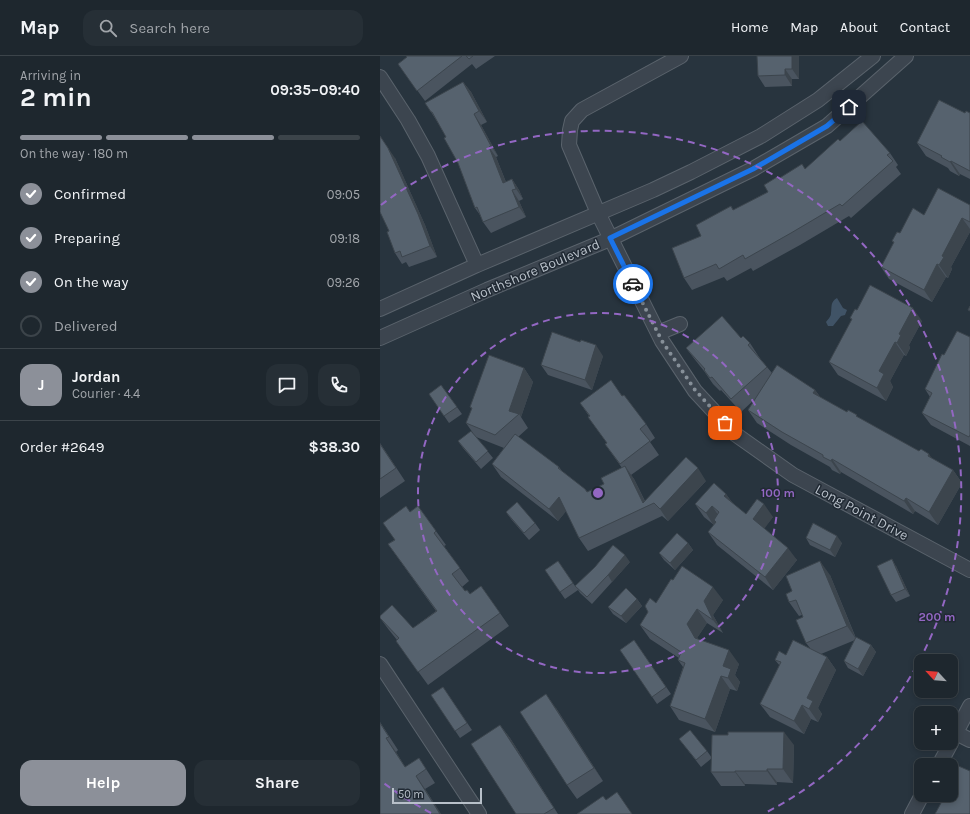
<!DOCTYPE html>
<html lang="en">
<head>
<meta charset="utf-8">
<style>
  :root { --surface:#1e272e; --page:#262f36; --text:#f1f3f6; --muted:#a1a5aa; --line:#3c444a; --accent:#8c9099 }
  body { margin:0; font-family:Karla,sans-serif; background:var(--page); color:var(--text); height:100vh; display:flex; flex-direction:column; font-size:15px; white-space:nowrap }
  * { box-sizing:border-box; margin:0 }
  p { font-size:13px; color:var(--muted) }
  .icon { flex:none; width:22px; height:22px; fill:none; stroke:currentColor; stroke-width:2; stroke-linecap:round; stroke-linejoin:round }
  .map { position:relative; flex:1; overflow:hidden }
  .sheet { display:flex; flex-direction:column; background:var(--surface); width:380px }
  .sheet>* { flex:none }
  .needle { width:26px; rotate:296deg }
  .tools { position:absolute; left:534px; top:598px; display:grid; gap:8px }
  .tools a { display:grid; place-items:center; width:44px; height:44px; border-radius:8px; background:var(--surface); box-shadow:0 2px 6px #0003,0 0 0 1px var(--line); font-size:20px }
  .scale { position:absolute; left:12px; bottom:10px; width:90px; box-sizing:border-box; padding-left:4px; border:2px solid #b8c0c9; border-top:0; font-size:11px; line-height:14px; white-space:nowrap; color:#b8c0c9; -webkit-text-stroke:3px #212a34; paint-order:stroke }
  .pin { position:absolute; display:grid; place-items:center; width:34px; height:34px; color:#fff; margin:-17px; border-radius:8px; box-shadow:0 2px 6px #0006 }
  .courier { position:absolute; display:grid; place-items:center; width:40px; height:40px; margin:-20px; border:3px solid #1a73e8; border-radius:50%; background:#fff; color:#222; box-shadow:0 1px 5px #0007 }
  .overview em { font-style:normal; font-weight:700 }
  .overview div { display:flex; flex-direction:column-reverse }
  .overview { display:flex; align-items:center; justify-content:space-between; height:68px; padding:0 20px }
  h1 { font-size:26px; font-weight:700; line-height:30px }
  .bar { display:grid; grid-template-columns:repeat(4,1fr); gap:6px 4px; align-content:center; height:48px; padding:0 20px }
  .bar i { height:5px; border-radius:3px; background:var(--line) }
  .bar .active { background:var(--accent) }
  .bar p { grid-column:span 4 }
  .line { display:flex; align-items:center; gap:10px; padding:0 20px; border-top:1px solid var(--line) }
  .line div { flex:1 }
  .round { display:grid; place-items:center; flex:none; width:42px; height:42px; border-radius:12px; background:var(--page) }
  ol { padding:0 20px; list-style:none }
  li { display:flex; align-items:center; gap:12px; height:44px }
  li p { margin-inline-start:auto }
  li .icon { padding:4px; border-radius:50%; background:var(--accent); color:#fff; stroke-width:4 }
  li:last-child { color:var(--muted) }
  li i { width:22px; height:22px; border:2px solid var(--line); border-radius:50% }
  .button { display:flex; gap:8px; margin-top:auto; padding:8px 20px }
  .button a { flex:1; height:46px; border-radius:12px; background:var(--accent); color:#fff; font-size:16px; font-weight:700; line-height:46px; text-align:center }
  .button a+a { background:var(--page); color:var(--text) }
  header { display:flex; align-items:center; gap:24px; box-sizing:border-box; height:56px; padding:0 20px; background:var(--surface); border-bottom:1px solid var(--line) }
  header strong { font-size:19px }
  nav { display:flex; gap:22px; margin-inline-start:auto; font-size:14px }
  .search { width:280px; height:36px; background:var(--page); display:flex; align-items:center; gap:10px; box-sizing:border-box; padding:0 14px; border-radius:12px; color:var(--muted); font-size:15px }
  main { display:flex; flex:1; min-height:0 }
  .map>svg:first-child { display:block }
  .water { fill:#405366 }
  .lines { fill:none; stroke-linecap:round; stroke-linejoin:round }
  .street-casing { stroke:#5a636c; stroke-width:16 }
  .street { stroke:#3c454f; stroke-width:14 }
  .wall { fill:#4a545f }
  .shaded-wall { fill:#3c454d }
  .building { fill:#56626e; stroke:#3c454d }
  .done { stroke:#868f98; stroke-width:4; stroke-dasharray:0 7.2 }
  .route { stroke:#1a73e8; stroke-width:5 }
  .ring { fill:none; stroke:#9367c3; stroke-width:2; stroke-dasharray:7 5 }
  .labels { text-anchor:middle; stroke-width:3; stroke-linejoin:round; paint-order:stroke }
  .street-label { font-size:14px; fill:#b8c0c9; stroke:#212a34 }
  .centre { fill:#9367c3; stroke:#212a34; stroke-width:2 }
  .ring-label { font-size:12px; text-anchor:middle; font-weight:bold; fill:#9367c3; stroke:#212a34; stroke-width:3; stroke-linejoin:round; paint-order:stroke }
</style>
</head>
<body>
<header>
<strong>Map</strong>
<div class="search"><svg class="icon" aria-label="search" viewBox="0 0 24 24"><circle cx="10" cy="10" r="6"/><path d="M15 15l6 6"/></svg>Search here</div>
<nav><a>Home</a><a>Map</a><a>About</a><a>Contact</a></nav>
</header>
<main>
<section class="sheet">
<div class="overview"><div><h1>2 min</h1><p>Arriving in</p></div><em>09:35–09:40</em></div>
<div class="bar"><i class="active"></i><i class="active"></i><i class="active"></i><i></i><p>On the way · 180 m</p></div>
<ol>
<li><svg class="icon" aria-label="check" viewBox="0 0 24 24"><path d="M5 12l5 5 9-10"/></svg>Confirmed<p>09:05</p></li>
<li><svg class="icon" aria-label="check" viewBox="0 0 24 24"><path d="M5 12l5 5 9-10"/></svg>Preparing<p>09:18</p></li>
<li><svg class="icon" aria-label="check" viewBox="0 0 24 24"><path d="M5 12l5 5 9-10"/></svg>On the way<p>09:26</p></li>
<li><i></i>Delivered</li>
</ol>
<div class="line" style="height:72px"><b class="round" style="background:var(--accent);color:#fff">J</b><div><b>Jordan</b><p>Courier · 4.4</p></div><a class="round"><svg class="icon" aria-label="chat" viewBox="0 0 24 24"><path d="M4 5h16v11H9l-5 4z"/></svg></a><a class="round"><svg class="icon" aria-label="phone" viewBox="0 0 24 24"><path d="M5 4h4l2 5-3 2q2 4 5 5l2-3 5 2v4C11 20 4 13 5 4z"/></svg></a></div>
<div class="line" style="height:52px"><div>Order #2649</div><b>$38.30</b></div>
<div class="button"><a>Help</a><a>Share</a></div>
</section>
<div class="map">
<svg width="590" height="758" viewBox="0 0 590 758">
  <rect width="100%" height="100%" fill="#28343e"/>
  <path class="water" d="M457,242L463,252L467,254L465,259L461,260L453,270H448L446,266C448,263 451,261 451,257C452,251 450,246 457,242Z"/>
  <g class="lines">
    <defs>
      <path id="street" d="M301,0L202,54L192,65L190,74L189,89L218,157L282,285L315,335L355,378L413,419L590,514
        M0,21L28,64L48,100L97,209
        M0,253L97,209L273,134L311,116L381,80L438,44L493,0
        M278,277L300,268
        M0,282L107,234L230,183L373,113L447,70L526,0
        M0,608L99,758
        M576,677L590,684
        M571,686L590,650
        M559,709L571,687
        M532,758L542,739"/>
    </defs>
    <use href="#street" class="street-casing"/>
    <use href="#street" class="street"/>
  </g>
  <path class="wall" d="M26,0H115L96,13L92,8L45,45L18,8L27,1Z
    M419,0V23H412V30L385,31L378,20Z
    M83,26L91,36L107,66L101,69L118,100L116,101L126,126L132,123L139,134L143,143L139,145L146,161L111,177L103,166L100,159L95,152L78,107L66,81L58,67L51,56Z
    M585,57H590V123L580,118L579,120L570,115L568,112L546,100L537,87Z
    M460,85L510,97L518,109L516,111L521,118L471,162L469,160L420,189L373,215L371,212L347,225L344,221L312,234L304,222L321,180L354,154L388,136L398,123L426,112Z
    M15,102L45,169L57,201L29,211L26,206L22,208L15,197L9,175Z
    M590,149V176L571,211L572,213L568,222L566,221L552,246L509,223L501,211L514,187L512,185L520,177L544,159Z
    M477,254L542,265L529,289L530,292L526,300L524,299L510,325L513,331L506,345L458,319L449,306L472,264L470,262Z
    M590,281V390L551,369L542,357L550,341L545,333L564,299Z
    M361,282L370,287L379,301L387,311L392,317L435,334L441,342L467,356L479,362L573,414L582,427L558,469L535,455L533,458L461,416L460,418L452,414L450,411L411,389L377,367L368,354L375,343L361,356L341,334L340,335L333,328L324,315L316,305L306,292Z
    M223,300L212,334L168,319L161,309Z
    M144,312L153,326L141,361L148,372L138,381L179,411L182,415L208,436L224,428L242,412L225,388L227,387L208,361L209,360L200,347L242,340L266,368L275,382L270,386L279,399L251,419L254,423L265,445L326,425L288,465L282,460L208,495L199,482L186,455L178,465L121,421L112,408L124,392L96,381L113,402L101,413L83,392L78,385L93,377L86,367L92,353L90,351Z
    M61,329L82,358L69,367L49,338Z
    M0,387L25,425L0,442Z
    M346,438L353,448L366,458L393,461L384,472L417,504L393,534L337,489L328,476L334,469L324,461L315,448Z
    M38,450L66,489L64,490L89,525L82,531L85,535L90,538L101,530L129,570L48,629L16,585L17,584L9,574L0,562L33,572L56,555L8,488L14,484L30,456Z
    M126,456L155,467L160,474L149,484L131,463Z
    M426,482L462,487L455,501L430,489Z
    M308,487L313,494L295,514L284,504L279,497Z
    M178,505L195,530L250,506L232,526L212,548L200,537L198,534L185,543L165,514Z
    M516,510L530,540L516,546L511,539Z
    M450,519L476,582L491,589L496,596L483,620L468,612L464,605L475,584L441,598L447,601L456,614L438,652L442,658L438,666L431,663L424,678L390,661L380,648L400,610L395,604L406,599L430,592L426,587L423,561L422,559L419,560L409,546Z
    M293,524L343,544L333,559L343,577L327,567L317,582L318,583L359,608L355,619L360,626L357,635L350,633L335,676L299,664L290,650L303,611L298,604L299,602L270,583L260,569L276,547Z
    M257,543L262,550L246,567L233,558L228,551Z
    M254,584L291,638L277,648L240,594Z
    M63,631L92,674L80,682L51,639Z
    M176,652L223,725L197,743L187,729Z
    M0,666L18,694L16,696L25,711L39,702L48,716L55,727L45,733L61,758H0Z
    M120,669L130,682L178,758H136Z
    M299,683L327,695L332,702L414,689L413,727L397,726V729L365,728V730H341L331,716L332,702L321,711Z"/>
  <path class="shaded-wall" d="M412,0H419V23L412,13Z
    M405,13L412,23V30L405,19Z
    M83,26L91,36L107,66L99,55Z
    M94,58L101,69L118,100L111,90Z
    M0,80L15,102L45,169L57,201L50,190Z
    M109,91L116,101L130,137L123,127Z
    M571,105L580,118L579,120L570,106Z
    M132,123L139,134L143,143L136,133Z
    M132,134L139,145L146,161L139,151Z
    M582,162L590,173V176L571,211L572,213L568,222L559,209L562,200Z
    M557,208L566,221L552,246L544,234Z
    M533,252L542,265L529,289L530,292L526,300L517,287L519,278Z
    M515,286L524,299L510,325L513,331L506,345L497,332L499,315Z
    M216,289L223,300L212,334L205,324Z
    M144,312L153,326L141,361L139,358L129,355Z
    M435,334L444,347L433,337Z
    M549,398L558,411L548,400Z
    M452,403L461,416L460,418L451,405Z
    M245,410L254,423L267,450L263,447Z
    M318,412L326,425L288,465L280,453Z
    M573,414L582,427L558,469L549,456Z
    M346,438L355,450L344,440Z
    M179,441L188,453L178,465L169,453Z
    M526,442L535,455L533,458L524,445Z
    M384,448L393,461L382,476L373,463Z
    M332,450L341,463L334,464L336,467L334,470L326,457Z
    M457,480L462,487L455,501L450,494Z
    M308,487L313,494L295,514L290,507Z
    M408,492L417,504L393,534L385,521Z
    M245,499L250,506L232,526L228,519Z
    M512,503L516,510L530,540L525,533Z
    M440,505L450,519L476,583L467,570Z
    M333,531L343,544L333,559L343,577L333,564L324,545Z
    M257,543L262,550L246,567L241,560Z
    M317,553L327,567L317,582L325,596L315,582L307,568Z
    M491,589L496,596L483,620L478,613Z
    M349,594L359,608L355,619L360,626L357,635L348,622L343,610Z
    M447,601L456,614L438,652L442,658L438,666L429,653L427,642Z
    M341,620L350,633L335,676L325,663Z
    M166,638L176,652L223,725L214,712Z
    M422,649L431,663L424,678L414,665Z
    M120,669L130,682L178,758L174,752Z
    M404,676L414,689L413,727L403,713Z
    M6,682L16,696L34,725L25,711Z
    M387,713L397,726V729L387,715Z
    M355,715L365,728V730L355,716Z
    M36,720L45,733L61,758H60Z"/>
  <path class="building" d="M26,0H82L37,35L18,8L27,1Z
    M86,0H93L89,3Z
    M377,0H412V13H405V19L378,20Z
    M83,26L99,55L94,58L111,90L109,91L123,127L132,123L136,133L132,134L139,151L103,166L97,151L95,152L78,107L64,82L66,81L52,56H51L45,47Z
    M559,44L585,57L586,55L590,57V115L571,105L570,106L561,101L562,100L537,87Z
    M482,65L510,97L507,99L513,105L462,150L460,148L411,177L365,203L363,199L339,213L336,208L304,222L292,192L321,180L316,169L351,150L353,154L388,136L384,129L397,121L398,123L422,108L425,113L458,83L460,85Z
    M0,80L8,92L38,158L50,190L22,201L20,195L15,197L7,176L9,175L0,156Z
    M558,132L590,149V166L582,162L562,200L564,201L559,209L557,208L544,234L501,211L514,186L512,185L517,176L520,177L533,152L544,159Z
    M490,229L533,252L519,278L521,279L517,287L515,286L499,315L504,318L497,332L449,306L472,263L470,262L475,253L477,254Z
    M590,250V255L588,254Z
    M342,260L361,282L363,280L370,287L368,289L387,311L351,343L332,321L330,322L324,314L325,313L306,292Z
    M577,275L590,281V379L589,381L542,357L552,337L545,333L562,298L564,299Z
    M172,276L200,286L201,284L216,289L205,324L161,309Z
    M109,299L144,312L129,355L139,358L115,379L86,367L92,352L90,351Z
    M397,309L435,334L433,337L467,356L468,354L477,359L476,360L539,395L541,393L549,398L548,400L573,414L549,456L526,442L524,445L452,403L451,405L443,401V399L402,376L368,354Z
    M231,324L242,340L244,339L266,368L260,373L270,385L240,408L225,388L227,387L208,361L210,360L200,347Z
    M61,329L77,351L64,360L49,338Z
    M91,375L108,395L96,406L78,385Z
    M135,378L179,411L178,412L205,433L207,436L224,428L221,422L245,410L263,447L306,401L318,412L280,453L274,447L199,482L179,441L169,453L112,408Z
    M0,388L16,412L0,423Z
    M334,427L346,438L344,440L366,458L377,443L384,448L373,463L408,492L385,521L328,476L336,466L334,464L339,456L332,450L326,457L315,448Z
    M137,446L155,467L144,477L126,456Z
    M26,450L30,456L38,450L56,475L54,477L80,512L72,518L85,535L87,534L90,538L101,530L120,557L38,616L16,585L19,582L0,562V560L12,549L33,572L57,555L8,488L15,484L3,467Z
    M433,467L457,480L450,494L426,482Z
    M297,477L308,487L290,507L279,497Z
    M233,489L245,499L228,519L207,541L195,530L215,511Z
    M512,503L525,533L511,539L497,510Z
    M178,505L193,527L180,536L165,514Z
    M440,505L467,570L426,587L416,564L423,561L416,544L409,546L406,538L412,535L406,520Z
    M302,510L333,531L324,545L333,564L317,553L307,568L315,582L349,594L343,610L351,613L348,622L341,620L325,663L290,650L305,607L298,604L301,596L260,569L268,556L265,550L270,542L276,547L291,523L293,524Z
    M246,532L257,543L241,560L228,551Z
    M476,581L491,589L478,613L464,605Z
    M254,584L286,631L272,641L240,594Z
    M413,584L447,601L427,642L433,645L429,653L422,649L414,665L380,648L401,606L395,604L399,595L406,599Z
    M63,631L87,667L75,675L51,639Z
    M166,638L214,712L187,729L140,656Z
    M0,667L9,681L6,682L25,711L39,702L46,713L36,720L60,758H0Z
    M120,669L174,752L164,758H136L91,688Z
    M310,674L327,695L316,704L299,683Z
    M348,676H404L403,713H387V715H355V716H331L332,679H348Z
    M574,708L590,715V758H555L561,747L557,745L560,739H571V714Z
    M237,736L252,758H197L223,740L226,744Z"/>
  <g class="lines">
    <path class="done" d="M253,228L282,285L315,334L345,367"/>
    <path class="route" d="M253,228L230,182L373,113L447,70L469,51"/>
  </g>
  <g class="ring">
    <circle cx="218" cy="437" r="180"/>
    <path d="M51 757A361 361 0 0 1 1 725M1 149A361 361 0 1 1 385 757"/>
  </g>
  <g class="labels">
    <g class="street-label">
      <text transform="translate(155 214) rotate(-23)" y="5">Northshore Boulevard</text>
      <text transform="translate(482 456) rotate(28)" y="5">Long Point Drive</text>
    </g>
  </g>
  <circle cx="218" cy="437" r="6" class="centre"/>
  <g class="ring-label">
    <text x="398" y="441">100 m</text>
    <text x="557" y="565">200 m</text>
  </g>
</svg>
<div class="tools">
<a><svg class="needle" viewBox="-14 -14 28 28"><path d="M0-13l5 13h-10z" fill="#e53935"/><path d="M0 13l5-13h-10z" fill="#a1a5aa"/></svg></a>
<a>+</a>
<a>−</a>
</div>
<div class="scale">50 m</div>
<div class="pin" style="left:345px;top:367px;background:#ea580c"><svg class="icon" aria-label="bag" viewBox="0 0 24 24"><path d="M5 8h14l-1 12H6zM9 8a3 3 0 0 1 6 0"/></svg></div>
<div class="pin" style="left:469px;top:51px;background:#1f2937"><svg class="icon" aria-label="home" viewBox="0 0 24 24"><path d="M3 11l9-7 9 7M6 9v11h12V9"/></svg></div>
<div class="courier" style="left:253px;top:228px"><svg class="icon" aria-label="car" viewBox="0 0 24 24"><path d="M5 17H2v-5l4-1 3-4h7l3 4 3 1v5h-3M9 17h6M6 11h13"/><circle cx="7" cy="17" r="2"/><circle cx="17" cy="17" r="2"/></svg></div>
</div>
</main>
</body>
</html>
